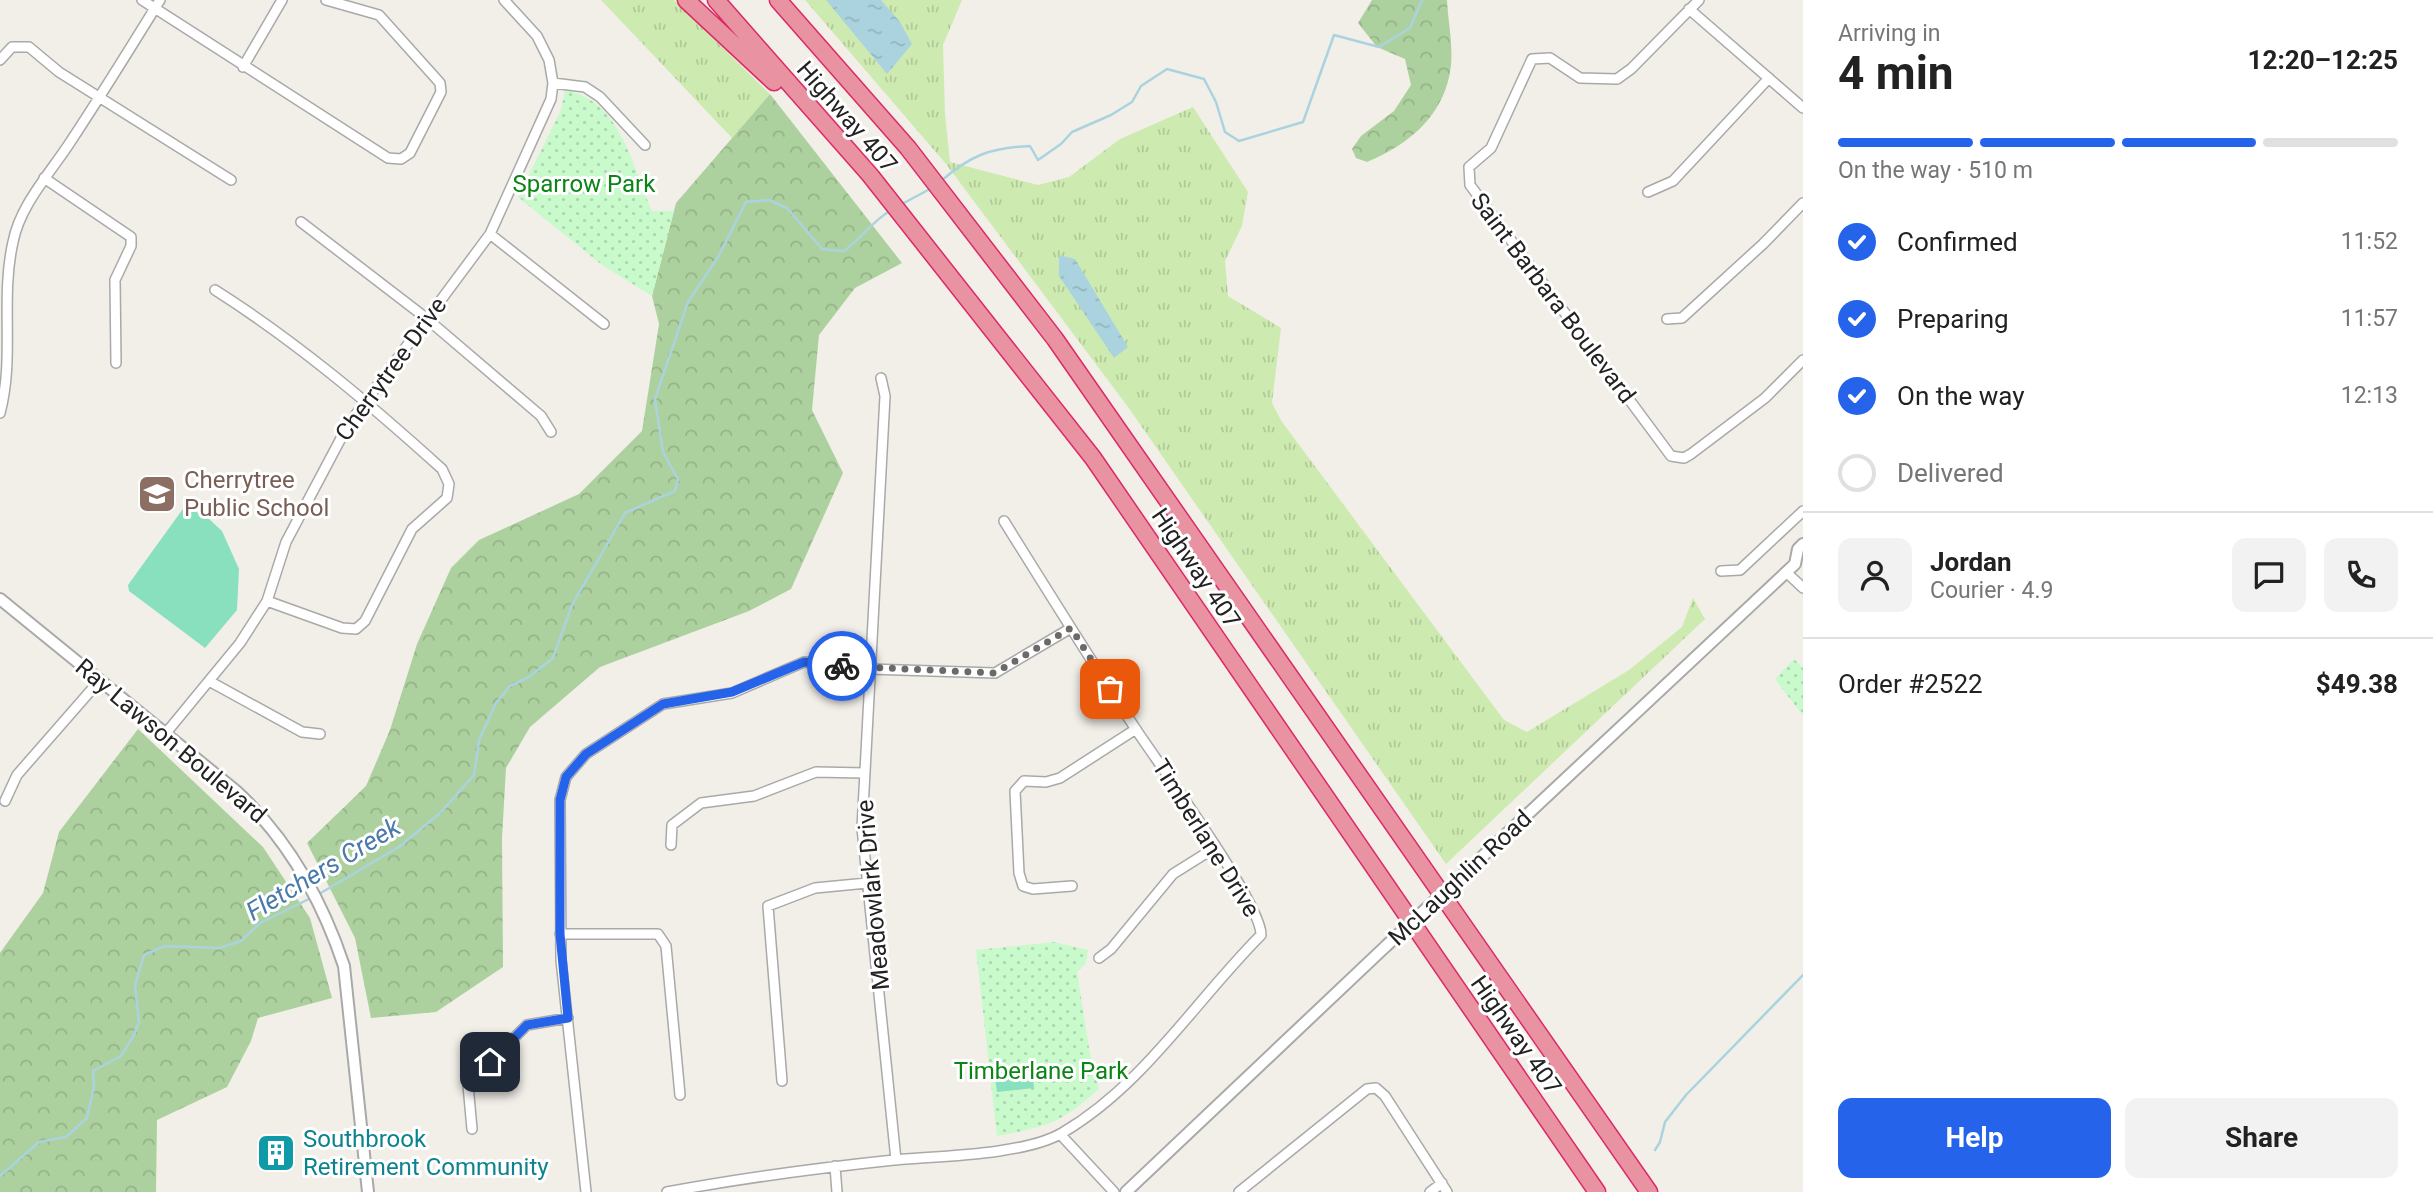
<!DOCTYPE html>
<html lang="en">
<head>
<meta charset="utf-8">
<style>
  :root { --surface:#fff; --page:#f2f2f2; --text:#222; --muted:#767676; --line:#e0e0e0; --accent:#2563eb }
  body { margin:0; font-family:Roboto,sans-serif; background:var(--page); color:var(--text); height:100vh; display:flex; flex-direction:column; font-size:26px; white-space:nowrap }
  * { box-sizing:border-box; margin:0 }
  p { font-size:23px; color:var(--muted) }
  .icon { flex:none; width:38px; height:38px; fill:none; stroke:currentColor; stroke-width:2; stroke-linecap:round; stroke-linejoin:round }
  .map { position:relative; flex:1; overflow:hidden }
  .details { display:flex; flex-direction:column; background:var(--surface); width:630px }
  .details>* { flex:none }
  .pin { position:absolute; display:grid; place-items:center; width:60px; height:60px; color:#fff; margin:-30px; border-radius:14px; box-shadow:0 4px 10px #0006 }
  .courier { position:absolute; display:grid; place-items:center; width:70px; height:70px; margin:-35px; border:5px solid #2563eb; border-radius:50%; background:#fff; color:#222; box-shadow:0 2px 9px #0007 }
  .summary em { font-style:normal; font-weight:700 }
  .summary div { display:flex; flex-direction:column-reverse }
  .summary { display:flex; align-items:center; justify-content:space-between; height:119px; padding:0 35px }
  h1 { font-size:46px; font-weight:700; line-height:52px }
  .bar { display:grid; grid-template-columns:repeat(4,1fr); gap:10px 7px; align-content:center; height:84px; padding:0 35px }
  .bar i { height:9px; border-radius:5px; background:var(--line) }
  .bar .active { background:var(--accent) }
  .bar p { grid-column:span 4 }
  .line { display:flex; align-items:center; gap:18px; padding:0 35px; border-top:2px solid var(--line) }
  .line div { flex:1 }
  .round { display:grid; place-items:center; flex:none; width:74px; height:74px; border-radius:14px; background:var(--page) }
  ol { padding:0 35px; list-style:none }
  li { display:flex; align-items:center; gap:21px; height:77px }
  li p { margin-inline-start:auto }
  li .icon { padding:7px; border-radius:50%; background:var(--accent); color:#fff; stroke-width:4 }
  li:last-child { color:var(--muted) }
  li i { width:38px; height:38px; border:4px solid var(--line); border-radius:50% }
  .action { display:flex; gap:14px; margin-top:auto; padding:14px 35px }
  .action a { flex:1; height:80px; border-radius:14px; background:var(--accent); color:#fff; font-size:28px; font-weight:700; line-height:80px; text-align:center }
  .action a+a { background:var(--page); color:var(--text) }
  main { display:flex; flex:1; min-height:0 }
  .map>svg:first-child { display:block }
  .grass { fill:url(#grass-tufts) }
  .forest { fill:url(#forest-crowns) }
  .park { fill:url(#park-dots) }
  .pitch { fill:#88e0be }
  .water { fill:url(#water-ripples) }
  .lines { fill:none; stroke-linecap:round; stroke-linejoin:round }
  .stream { stroke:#aad3df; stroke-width:2.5 }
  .minor-casing { stroke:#a9a9a9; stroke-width:12 }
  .tertiary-casing { stroke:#a9a9a9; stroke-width:14 }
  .motorway-casing { stroke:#dc2a67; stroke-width:19 }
  .minor { stroke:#fff; stroke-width:9 }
  .tertiary { stroke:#fff; stroke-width:10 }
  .motorway { stroke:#e892a2; stroke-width:16 }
  .tertiary-bridge-casing { stroke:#a9a9a9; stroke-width:14; stroke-linecap:butt }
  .tertiary-bridge { stroke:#fff; stroke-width:10 }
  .done { stroke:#6b6a68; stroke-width:7; stroke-dasharray:0 12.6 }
  .route { stroke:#2563eb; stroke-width:9 }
  .labels { text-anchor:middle; stroke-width:6; stroke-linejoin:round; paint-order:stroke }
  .street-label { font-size:24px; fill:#222; stroke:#fff }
  .park-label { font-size:24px; fill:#0c8416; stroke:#fff }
  .education-label { font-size:24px; fill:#785e54; stroke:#fff; text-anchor:start }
  .culture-label { font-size:24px; fill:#0d838f; stroke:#fff; text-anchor:start }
  .water-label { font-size:26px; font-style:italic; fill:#4a7aab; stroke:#fff }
</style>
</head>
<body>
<main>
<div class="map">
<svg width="1803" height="1192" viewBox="0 0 1803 1192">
  <defs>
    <pattern id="grass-tufts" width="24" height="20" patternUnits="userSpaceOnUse" patternTransform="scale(1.75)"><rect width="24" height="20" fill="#cdebb0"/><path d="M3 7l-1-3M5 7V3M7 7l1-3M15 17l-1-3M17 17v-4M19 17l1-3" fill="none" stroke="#b0c997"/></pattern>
    <pattern id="forest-crowns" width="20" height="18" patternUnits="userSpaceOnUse" patternTransform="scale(1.75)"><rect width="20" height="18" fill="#add19e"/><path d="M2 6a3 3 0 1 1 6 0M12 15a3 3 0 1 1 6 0" fill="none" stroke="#95b388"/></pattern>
    <pattern id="park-dots" width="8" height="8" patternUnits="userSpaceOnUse" patternTransform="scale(1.75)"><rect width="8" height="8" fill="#c8facc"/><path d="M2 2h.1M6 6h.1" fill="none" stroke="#acd6af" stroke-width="1.8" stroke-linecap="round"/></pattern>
    <pattern id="water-ripples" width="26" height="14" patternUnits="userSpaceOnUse" patternTransform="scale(1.75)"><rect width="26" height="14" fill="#aad3df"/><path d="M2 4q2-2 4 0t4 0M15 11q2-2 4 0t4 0" fill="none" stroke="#92b5bf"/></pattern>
  </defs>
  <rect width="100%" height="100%" fill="#f2efe9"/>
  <path class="grass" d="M601,0H674L770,94L732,138Z
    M805,0H962L943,45L945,114L950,162L1038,185L1069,177L1120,139L1193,107L1248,192L1242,226L1225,261L1228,296L1281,328L1272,403L1282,422L1504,720L1527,732L1629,670L1682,627L1693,598L1705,619L1446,864L1128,407L946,164Z"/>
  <path class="forest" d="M1372,0H1447C1448,21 1453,44 1451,65C1446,114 1410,144 1367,162L1356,158L1352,149L1361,136L1394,111L1411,85L1405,59L1377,47L1358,23Z
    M770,94L902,263L855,288L819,335L812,410L843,473L791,589L749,611L600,667L530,727L506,768L502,838L503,967L436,1012L371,1018L355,938L307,843L366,786L390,730L417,644L451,568L479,540L579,494L642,431L659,324L652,296L676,203Z
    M138,729L263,847L310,918L332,998L258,1018L251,1041L227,1087L157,1120L156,1192H0V953L43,893L59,832Z"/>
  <path class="park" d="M565,90C621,100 632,166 652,211H674L652,296L602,265L518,197L561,110Z
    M1794,659L1803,668V716L1775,679Z
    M1054,942L1088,950L1086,963L1077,972L1090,1054L1099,1089C1061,1123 1047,1127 997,1136L976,950Z"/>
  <path class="pitch" d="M185,506L208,518L222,531L239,569L237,610L205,648L129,591L128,585Z
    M1032,1067L1034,1088L997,1092L994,1070Z"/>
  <path class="water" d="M826,0H881L900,22L912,44L887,74Z
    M1059,255L1075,259L1128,347L1114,358L1059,276Z"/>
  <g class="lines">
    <path class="stream" d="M941,181C971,155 990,148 1030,146L1038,160L1061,144L1072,132L1111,115L1132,102L1141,86L1167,69L1204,79L1216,102L1225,132L1239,141L1303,122L1334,35L1379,47L1410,28L1422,0
      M902,204L930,189
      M319,894L399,847L440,813L474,775L479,740L496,703L510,686L529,677L553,658L572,605L625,513L675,491L678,479L663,452L655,399L688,302L718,257L746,202L769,200L787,208L822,249L844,251C861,239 872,221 890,211
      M1655,1150L1660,1142L1665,1122L1686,1095L1803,975
      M0,1176L39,1142L66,1137L87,1118L94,1086L93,1071L121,1056L134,1035L139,1022L135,985L144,955L165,946L219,948L241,941L260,923L313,897"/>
    <defs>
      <path id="minor" d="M142,0L388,158L401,159L410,153L441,92L440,83L379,15L326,0
        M1699,0L1631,69L1617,79L1580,78L1550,58L1532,59L1491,148L1469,167L1470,185L1671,456L1684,458L1691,454L1765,398L1803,360
        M1689,9L1803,108
        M0,60L12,47H29L59,72L231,180
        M243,67L282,0
        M553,83L585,87L600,97L645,145
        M44,178L131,237V246L115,280L116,363
        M1648,192L1673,181L1769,78
        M301,222L426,318L541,416L551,432
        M490,234L604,324
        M215,290C297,342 370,404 442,469L449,484L447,498L412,529L365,621L356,629L342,628L267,601
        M1667,319L1682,318L1763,244L1803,203
        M881,378L885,396L862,828L896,1160
        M0,413C15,357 0,299 13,242C20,205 51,172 71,141C102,94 131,47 160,0
        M1721,571L1740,570L1803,511
        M1786,572L1803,588
        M209,681L302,732L320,734
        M166,733L240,643L267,601L286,542L348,425L490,234L542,119L551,99L553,83L549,60L537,36L504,0
        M5,801L17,775L100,680
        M671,845L672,825L701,803L754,796L816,772L864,773
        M1072,886L1033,889L1023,886L1019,873L1015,791L1024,781L1046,782L1060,778L1136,729
        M560,934H658L666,946L680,1095
        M1099,958L1111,949L1173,874L1216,847
        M782,1081L768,906L815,888L867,883
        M472,1129L468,1085L471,1080L527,1025L568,1018
        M1060,1134L1114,1192
        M835,1166L837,1192
        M586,1192L561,960L560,800L566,777L586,754L663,704L732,693L804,662L869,669L995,673L1071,628
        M667,1192C742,1178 818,1168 894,1160C938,1156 1025,1155 1062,1133C1144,1085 1195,1001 1261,935C1262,904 1158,763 1135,728C1090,659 1047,590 1004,521
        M1239,1192L1367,1089L1376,1088L1385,1096L1447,1192
        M1430,1192L1442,1183"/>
      <path id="tertiary" d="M0,599L236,791C287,838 322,900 344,966L368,1192
        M1469,869L1795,564L1798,549L1803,544
        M1126,1192L1386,946"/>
      <path id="motorway" d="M686,0L774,82
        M716,0L870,175L1093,458L1597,1192
        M778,0L908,148L1055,339L1649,1192"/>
    </defs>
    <use href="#minor" class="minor-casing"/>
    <use href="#tertiary" class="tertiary-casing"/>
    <use href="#motorway" class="motorway-casing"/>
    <use href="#minor" class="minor"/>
    <use href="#tertiary" class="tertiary"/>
    <use href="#motorway" class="motorway"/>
    <defs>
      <path id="tertiary-bridge" d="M1386,946L1469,869"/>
    </defs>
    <use href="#tertiary-bridge" class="tertiary-bridge-casing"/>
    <use href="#tertiary-bridge" class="tertiary-bridge"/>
  </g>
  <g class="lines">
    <path class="done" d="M842,666L995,673L1071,628L1110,689"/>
    <path class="route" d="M490,1062L527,1025L568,1018L560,934V800L566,777L586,754L663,704L732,692L804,662L842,666"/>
  </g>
  <defs>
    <symbol id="school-square" viewBox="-11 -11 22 22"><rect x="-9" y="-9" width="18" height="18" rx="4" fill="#8d6e63" stroke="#fff"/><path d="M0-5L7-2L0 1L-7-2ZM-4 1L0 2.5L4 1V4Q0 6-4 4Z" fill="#fff"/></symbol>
    <symbol id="building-square" viewBox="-11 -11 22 22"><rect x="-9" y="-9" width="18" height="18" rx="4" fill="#0f9aa8" stroke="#fff"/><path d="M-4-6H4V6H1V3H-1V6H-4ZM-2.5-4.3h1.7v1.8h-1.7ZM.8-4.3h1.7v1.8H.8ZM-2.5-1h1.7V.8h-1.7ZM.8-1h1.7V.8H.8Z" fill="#fff"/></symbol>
  </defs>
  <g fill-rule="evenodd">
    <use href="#school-square" x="135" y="472" width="44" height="44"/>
    <use href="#building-square" x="254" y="1131" width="44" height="44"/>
  </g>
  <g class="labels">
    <g class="street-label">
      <text transform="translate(847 117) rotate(49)" y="8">Highway 407</text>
      <text transform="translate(1553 298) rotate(53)" y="8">Saint Barbara Boulevard</text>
      <text transform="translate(391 369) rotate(-54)" y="8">Cherrytree Drive</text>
      <text transform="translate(1196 568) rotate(56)" y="8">Highway 407</text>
      <text transform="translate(171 741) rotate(40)" y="8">Ray Lawson Boulevard</text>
      <text transform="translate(1206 838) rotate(58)" y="8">Timberlane Drive</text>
      <text transform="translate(1460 878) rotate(-43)" y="8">McLaughlin Road</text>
      <text transform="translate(873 895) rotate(-95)" y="8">Meadowlark Drive</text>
      <text transform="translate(1516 1035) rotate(55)" y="8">Highway 407</text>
    </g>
    <g class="park-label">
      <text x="584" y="192">Sparrow Park</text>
      <text x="1041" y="1079">Timberlane Park</text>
    </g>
    <g class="education-label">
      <text x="184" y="488">Cherrytree<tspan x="184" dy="28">Public School</tspan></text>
    </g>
    <g class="culture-label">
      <text x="303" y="1147">Southbrook<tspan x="303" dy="28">Retirement Community</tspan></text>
    </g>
    <g class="water-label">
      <text transform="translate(323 869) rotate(-31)" y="9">Fletchers Creek</text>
    </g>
  </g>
</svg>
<div class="pin" style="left:1110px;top:689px;background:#ea580c"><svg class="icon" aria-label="bag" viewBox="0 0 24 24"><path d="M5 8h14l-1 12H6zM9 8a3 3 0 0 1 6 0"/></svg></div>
<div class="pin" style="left:490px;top:1062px;background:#1f2937"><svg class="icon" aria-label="home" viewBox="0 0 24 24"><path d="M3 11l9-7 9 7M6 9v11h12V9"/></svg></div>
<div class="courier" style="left:842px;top:666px"><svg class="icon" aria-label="bike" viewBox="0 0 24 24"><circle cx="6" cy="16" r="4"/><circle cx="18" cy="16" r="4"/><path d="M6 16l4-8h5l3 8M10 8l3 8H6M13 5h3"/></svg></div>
</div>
<section class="details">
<div class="summary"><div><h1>4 min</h1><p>Arriving in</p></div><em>12:20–12:25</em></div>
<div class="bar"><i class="active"></i><i class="active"></i><i class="active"></i><i></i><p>On the way · 510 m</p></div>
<ol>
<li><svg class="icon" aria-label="check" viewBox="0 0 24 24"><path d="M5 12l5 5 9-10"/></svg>Confirmed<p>11:52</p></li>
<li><svg class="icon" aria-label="check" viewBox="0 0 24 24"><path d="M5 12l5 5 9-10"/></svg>Preparing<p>11:57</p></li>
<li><svg class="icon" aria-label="check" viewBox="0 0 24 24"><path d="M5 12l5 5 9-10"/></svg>On the way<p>12:13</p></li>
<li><i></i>Delivered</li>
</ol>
<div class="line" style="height:126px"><a class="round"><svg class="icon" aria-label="person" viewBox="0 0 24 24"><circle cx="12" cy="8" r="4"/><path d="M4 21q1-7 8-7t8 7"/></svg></a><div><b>Jordan</b><p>Courier · 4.9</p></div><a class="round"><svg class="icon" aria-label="chat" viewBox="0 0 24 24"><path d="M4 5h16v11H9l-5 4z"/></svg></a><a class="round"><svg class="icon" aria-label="phone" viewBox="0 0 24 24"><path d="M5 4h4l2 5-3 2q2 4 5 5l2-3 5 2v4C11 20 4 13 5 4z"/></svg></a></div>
<div class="line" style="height:91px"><div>Order #2522</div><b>$49.38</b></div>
<div class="action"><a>Help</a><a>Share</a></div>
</section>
</main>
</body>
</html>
